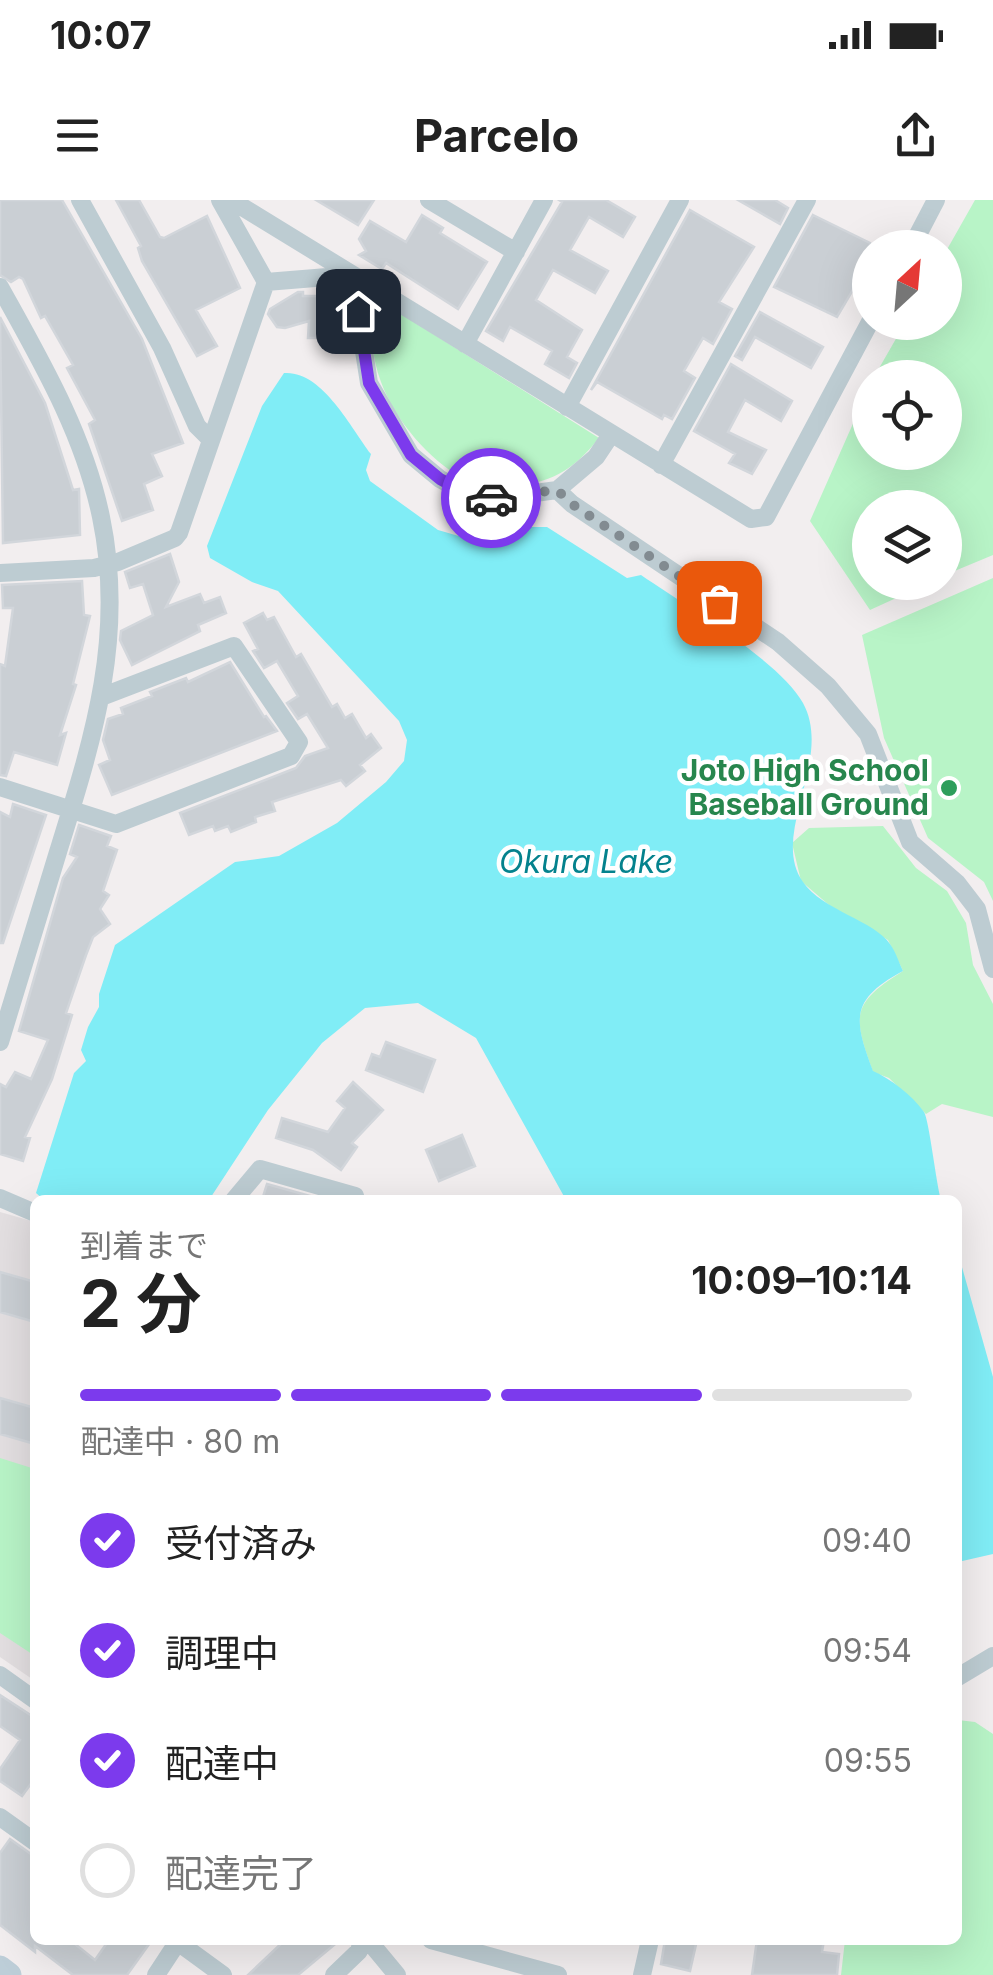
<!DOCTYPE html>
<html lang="ja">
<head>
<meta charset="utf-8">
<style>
  :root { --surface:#fff; --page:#f2f2f2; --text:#222; --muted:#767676; --line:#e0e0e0; --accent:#7c3aed }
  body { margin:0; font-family:Inter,"Noto Sans JP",sans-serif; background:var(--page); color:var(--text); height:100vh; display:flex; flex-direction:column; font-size:38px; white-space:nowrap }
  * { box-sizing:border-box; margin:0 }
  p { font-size:32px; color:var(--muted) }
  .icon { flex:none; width:55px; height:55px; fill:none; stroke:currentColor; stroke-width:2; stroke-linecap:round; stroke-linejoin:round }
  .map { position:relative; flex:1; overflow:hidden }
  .drawer { position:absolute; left:30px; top:995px; width:932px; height:750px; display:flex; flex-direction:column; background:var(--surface); border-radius:15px; box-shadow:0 10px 40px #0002 }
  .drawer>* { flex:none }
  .needle { width:65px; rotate:26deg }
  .buttons { position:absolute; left:852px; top:30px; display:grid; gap:20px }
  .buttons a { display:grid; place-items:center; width:110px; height:110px; border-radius:50%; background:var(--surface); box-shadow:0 10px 40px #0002; font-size:50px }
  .pin { position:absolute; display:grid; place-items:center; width:85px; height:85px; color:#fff; margin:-42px; border-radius:20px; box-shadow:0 5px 15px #0006 }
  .courier { position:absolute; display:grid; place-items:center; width:100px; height:100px; margin:-50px; border:8px solid #7c3aed; border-radius:50%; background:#fff; color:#222; box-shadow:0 2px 12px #0007 }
  .head em { font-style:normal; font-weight:700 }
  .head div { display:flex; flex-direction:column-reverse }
  .head { display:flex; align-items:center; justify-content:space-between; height:170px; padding:0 50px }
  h1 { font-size:65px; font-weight:700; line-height:75px }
  .bar { display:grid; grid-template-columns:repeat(4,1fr); gap:15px 10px; align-content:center; height:120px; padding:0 50px }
  .bar i { height:12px; border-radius:8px; background:var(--line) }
  .bar .current { background:var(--accent) }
  .bar p { grid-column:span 4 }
  ol { padding:0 50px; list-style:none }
  li { display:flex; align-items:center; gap:30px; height:110px }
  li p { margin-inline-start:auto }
  li .icon { padding:10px; border-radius:50%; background:var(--accent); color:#fff; stroke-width:4 }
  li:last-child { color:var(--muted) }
  li i { width:55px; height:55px; border:5px solid var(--line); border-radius:50% }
  .status { display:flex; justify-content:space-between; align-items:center; height:70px; padding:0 50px; background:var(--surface); direction:ltr }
  .status svg { height:28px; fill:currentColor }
  header { display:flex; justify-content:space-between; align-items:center; height:130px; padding:0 50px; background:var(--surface); font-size:45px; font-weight:700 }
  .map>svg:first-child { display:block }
  .education { fill:#e3dfe1 }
  .green { fill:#b8f4c7 }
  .water { fill:#80edf6 }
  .building { fill:#cacfd4; stroke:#d2d6db; stroke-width:2.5 }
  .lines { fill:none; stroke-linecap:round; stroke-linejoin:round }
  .street { stroke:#bdccd2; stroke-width:18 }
  .secondary { stroke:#bdced8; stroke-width:25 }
  .done { stroke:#828b91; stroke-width:10; stroke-dasharray:0 18 }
  .route { stroke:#7c3aed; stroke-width:12 }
  .leisure-dot { fill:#2e9e5b; stroke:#fff; stroke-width:4 }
  .labels { text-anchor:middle; stroke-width:9; stroke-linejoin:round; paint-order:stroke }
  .leisure-label { font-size:30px; font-weight:bold; fill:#27864d; stroke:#fff; text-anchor:end }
  .water-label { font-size:32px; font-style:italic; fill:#04828d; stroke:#fff }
</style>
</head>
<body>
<div class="status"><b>10:07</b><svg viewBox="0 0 49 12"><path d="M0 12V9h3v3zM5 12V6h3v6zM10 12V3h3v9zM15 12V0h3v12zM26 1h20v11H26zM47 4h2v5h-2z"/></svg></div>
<header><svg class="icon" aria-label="menu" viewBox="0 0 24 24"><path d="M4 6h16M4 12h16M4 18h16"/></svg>Parcelo<svg class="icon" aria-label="share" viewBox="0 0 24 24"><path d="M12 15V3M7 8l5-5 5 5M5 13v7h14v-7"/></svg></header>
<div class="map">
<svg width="993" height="1775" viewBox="0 0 993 1775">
  <rect width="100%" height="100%" fill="#f2eeef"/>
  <path class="education" d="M0,1012L35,1022V1481L0,1457Z"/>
  <path class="green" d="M975,0H993V355L945,375V308H870V382L929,383L870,410L810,321L870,185V252H945V178L874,177L905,123L945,122V53Z
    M376,98L599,238C570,275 541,289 494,284C485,283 472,283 464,279C429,260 395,220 381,182C372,159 371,130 367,106Z
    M993,378V701L984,682L928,638L884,538L862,435Z
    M883,626L916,668L947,691L966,723L973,765L993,804V917L942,904L926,914L889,878L873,872C853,816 850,804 903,771L888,740L829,705L801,681L792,643L809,628Z
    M0,1258L35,1269V1456L0,1433Z
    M958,1520L975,1522L993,1534V1775H841L845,1740H958Z"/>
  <path class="water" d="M284,173C322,170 351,228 371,254L366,270L370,281L438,330L469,339L504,327H547L627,378L641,375C683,404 780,461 803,503C834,560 769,634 803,682C822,710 875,721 890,744C896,752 899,763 903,771C849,800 854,820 873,871C891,879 912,895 924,912C929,920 936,982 941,1000H566L476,838L418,803L365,808L322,843L268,910L209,1000H44L36,993L74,873L86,861L81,850L88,827L99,807V794L115,745L235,662L279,656L337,623L386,582L404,561L407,540L399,521L278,391L252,382L210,358L207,346L262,206Z
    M958,1053L993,1177V1354L958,1362Z"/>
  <path class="building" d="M0,0H62L142,139L183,243L152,254L162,276L144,284L153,310L122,321L89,224L95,220L67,168L73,165L45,116L41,118L23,79L19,77L11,82L0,75Z
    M116,0H139L160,37L164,38L207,16L240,88L196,110L217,146L197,156L142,61L138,48L141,46Z
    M316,0H374L358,25Z
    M559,0H606L635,17L623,37L589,17L570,50L608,71L595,93L553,70L536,100L582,130L567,157L577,163L569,178L545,164L552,151L510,127L503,141L486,131L562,2Z
    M738,0H775L788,8L780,24Z
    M690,10L754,47L719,102L732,109L713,144L703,138L684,171L695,178L672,219L664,215L662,219L597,182L591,190Z
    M422,15L443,28L440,33L487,62L458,109L386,63L382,69L359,55L366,51L359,39L370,21L406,42Z
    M813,15L870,43V61L837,117L774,87Z
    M298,92H303V96H337V138H308L309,121L285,128L277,127L268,114L270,109Z
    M760,112L823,147L811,168L755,137L742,160L735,156Z
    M0,117L45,203L73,290L79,289L80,335L3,343Z
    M731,164L792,201L781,221L745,200L728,232L766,250L752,274L729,263L735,254L694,231Z
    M170,354L179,382L166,407L200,394L204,403L220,397L226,413L198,425L200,431L132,465L120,440L121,431L153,415L143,384L130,388L125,372Z
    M82,381L84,415L90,416L73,484L76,485L60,535L66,533L57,565L14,552L6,576L0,575V464L5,466L13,408H3L2,385Z
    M263,413L267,420L274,417L296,457L301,454L332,507L337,504L345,518L352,514L366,538L371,534L381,548L360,565L365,571L346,586L341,580L272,602L275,611L255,617L256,622L231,632L228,626L215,631L213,626L189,635L180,613L296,568L305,556L328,548L307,514L298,519L287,503L298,496L277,461L264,468L253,451L258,449L244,423Z
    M230,462L264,517L266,516L277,531L112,595L99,565L110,560L103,540L108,519L123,514L121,508L152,496L150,492L186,478L188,482Z
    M13,604L46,615L3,743H0V612L10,617Z
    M79,625L111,636L107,646L117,650L103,691L109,695L100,709L110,724L93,737L86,755L66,813L72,815L52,879L25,937L30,938L23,961L0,954V884L6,887L15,872L31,879L48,840L19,831L63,678L77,657L70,654Z
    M386,842L435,860L423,892L366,870L372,854L380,857Z
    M353,882L383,910L352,943L357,947L341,970L313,950L276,938L282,918L328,932L345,908L337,901Z
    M462,935L475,966L439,981L426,950Z
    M267,984L317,998V1000H262Z
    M0,1072L35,1082V1122L0,1112Z
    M0,1198L35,1208V1244L0,1234Z
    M0,1495L35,1518V1578L22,1596L0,1581V1569L20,1540L0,1526Z
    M10,1639L35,1657V1740H70L95,1760L109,1740H152L127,1775H73L35,1746V1752L0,1725V1653Z
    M285,1740H340L298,1775H248Z
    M665,1740H697L690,1771L661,1764Z
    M757,1740H824L822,1752L839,1754L837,1775H752Z"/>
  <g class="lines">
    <path class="street" d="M80,0L162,148L197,226L211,240
      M231,0L751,319L766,317L870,122
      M429,0L516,52
      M911,48L936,0
      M266,82L352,75L369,183L411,255L440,279L473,297L499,298L557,290L596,257L610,236
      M0,87C41,161 84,234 101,317C126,437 93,539 58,652C39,715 19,779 0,842
      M465,144L544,0
      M567,207L680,0
      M661,265L807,0
      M557,290L572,304L778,442L828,486L868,534L910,642L957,683L977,709L993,769
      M0,373L94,368L118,362L175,338L179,333L266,82L220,0
      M0,587L116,624L291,556L299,542L234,446L101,497
      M0,998L35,1013
      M234,1000L260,969L355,996L356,1000
      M0,1475L35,1500
      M958,1477L993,1456
      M0,1617L35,1642
      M175,1740L223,1775
      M368,1740L397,1775
      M431,1740L558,1775
      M156,1775L179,1740
      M334,1775L359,1751L362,1740
      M642,1775L650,1740"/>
    <path class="secondary" d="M0,1768L9,1775"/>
  </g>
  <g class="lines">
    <path class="done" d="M491,298L557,290L572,304L719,403"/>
    <path class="route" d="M358,111L369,183L411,255L440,279L473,297L491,298"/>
  </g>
  <circle class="leisure-dot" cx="949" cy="588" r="10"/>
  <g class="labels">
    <g class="leisure-label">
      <text x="929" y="581">Joto High School<tspan x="929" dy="34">Baseball Ground</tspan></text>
    </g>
    <g class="water-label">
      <text x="586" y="673">Okura Lake</text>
    </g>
  </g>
</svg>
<div class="buttons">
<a><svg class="needle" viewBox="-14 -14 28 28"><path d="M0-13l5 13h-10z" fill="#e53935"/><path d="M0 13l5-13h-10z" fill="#767676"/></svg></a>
<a><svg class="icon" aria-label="locate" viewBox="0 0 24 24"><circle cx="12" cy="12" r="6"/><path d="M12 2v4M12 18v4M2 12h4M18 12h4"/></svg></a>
<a><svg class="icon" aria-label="layers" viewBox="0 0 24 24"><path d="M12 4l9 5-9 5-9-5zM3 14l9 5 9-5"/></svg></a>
</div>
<div class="pin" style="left:719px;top:403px;background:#ea580c"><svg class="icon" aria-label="bag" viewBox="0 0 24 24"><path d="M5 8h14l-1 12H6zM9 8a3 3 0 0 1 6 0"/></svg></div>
<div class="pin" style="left:358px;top:111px;background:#1f2937"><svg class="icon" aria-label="home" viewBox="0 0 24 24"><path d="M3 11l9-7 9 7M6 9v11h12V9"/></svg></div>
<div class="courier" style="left:491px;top:298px"><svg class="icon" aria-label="car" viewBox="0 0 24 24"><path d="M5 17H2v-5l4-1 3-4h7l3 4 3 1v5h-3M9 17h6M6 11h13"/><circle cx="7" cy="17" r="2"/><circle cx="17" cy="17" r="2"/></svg></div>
<section class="drawer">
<div class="head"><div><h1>2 分</h1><p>到着まで</p></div><em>10:09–10:14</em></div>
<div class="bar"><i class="current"></i><i class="current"></i><i class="current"></i><i></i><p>配達中 · 80 m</p></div>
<ol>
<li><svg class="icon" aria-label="check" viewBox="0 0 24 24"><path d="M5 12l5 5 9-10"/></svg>受付済み<p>09:40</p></li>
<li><svg class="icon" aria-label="check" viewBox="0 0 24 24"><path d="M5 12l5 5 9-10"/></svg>調理中<p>09:54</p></li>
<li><svg class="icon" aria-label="check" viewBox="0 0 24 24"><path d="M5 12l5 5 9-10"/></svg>配達中<p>09:55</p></li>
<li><i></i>配達完了</li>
</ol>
</section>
</div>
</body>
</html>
